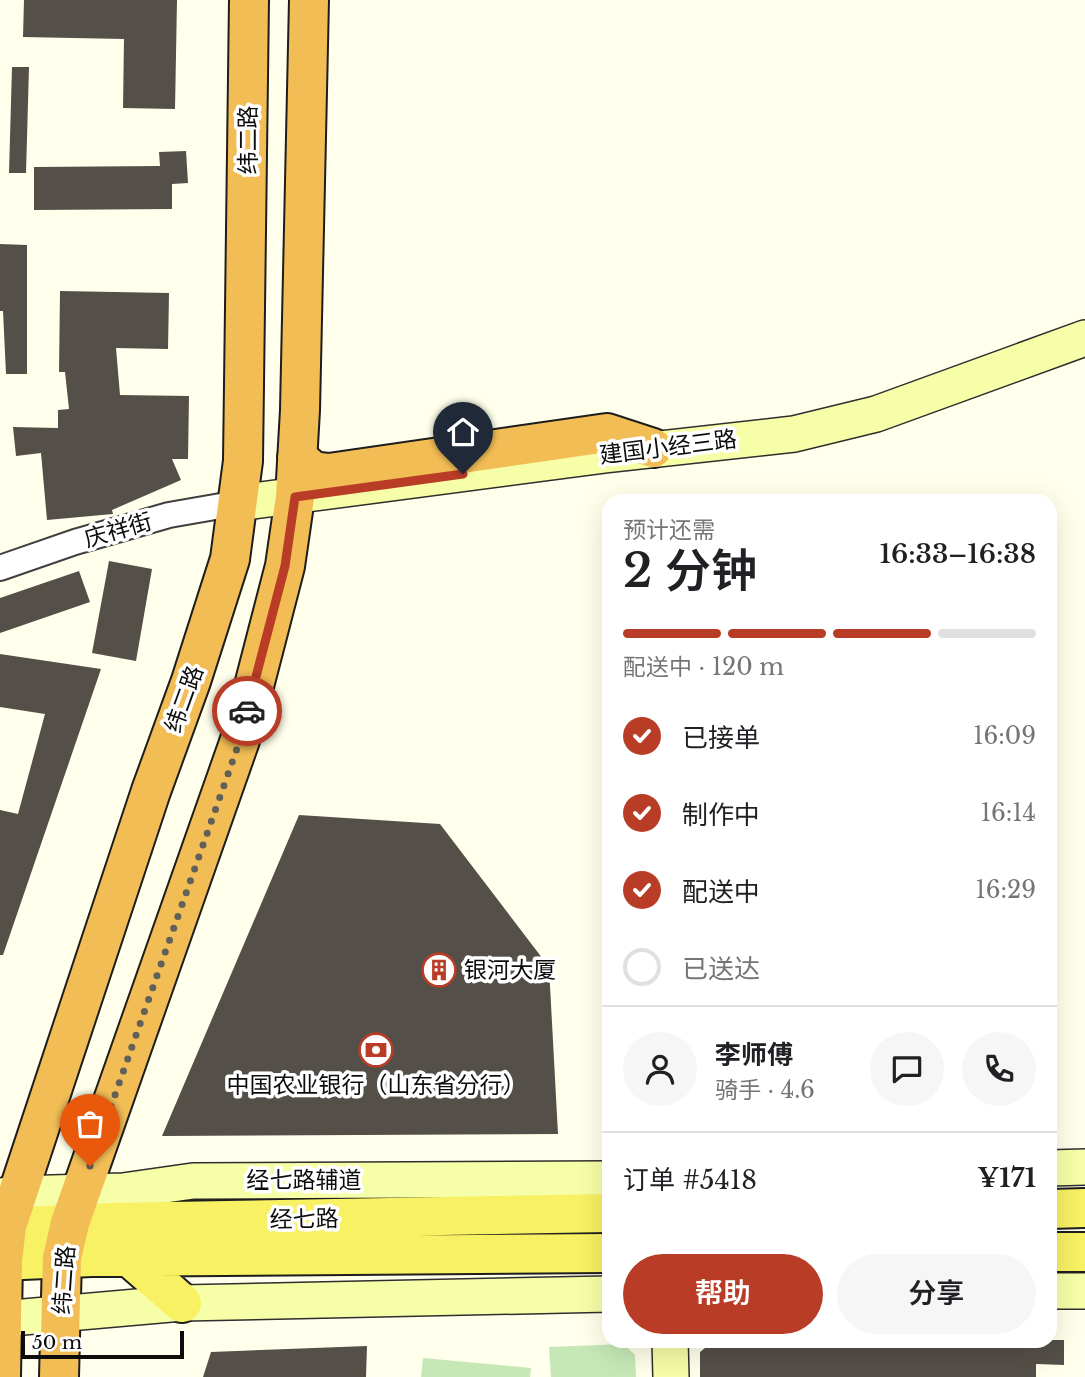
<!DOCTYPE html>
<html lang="zh">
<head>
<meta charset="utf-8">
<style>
  :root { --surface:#fff; --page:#f6f6f6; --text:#202124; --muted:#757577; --line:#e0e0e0; --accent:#b93d26 }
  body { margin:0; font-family:"Libre Baskerville","Noto Sans SC",serif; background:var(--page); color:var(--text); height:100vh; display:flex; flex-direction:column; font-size:26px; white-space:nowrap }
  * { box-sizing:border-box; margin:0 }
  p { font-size:23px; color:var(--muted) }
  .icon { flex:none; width:38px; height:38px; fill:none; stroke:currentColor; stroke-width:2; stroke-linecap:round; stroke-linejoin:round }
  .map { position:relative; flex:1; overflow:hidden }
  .panel { position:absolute; left:602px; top:494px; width:455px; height:854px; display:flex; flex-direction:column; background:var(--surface); border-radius:21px; box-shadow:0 7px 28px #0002 }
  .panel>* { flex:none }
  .scale { position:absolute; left:21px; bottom:18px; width:163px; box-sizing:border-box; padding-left:7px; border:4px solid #0c0c0c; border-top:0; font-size:19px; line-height:24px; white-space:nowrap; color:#0c0c0c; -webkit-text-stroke:5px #fff; paint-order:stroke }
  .pin { position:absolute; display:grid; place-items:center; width:60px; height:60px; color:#fff; margin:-72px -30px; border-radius:50% 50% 50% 0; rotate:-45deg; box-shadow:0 0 7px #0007 }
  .pin .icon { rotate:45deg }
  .courier { position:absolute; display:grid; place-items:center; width:70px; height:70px; margin:-35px; border:5px solid #b93d26; border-radius:50%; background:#fff; color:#222; box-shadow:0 2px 9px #0007 }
  .headline em { font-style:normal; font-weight:600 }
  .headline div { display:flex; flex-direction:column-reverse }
  .headline { display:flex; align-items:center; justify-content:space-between; height:119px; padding:0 21px }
  h1 { font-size:46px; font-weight:600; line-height:52px }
  .bar { display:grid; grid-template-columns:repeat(4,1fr); gap:10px 7px; align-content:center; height:84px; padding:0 21px }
  .bar i { height:9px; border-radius:5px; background:var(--line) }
  .bar .on { background:var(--accent) }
  .bar p { grid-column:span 4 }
  .line { display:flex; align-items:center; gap:18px; padding:0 21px; border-top:2px solid var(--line) }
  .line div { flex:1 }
  .round { display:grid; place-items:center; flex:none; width:74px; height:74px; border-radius:37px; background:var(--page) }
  ol { padding:0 21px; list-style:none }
  li { display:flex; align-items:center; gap:21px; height:77px }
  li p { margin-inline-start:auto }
  li .icon { padding:7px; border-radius:50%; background:var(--accent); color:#fff; stroke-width:4 }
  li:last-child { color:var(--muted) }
  li i { width:38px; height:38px; border:4px solid var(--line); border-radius:50% }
  .primary-button { display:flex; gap:14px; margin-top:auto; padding:14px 21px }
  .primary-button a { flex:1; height:80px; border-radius:42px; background:var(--accent); color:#fff; font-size:28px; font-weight:600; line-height:80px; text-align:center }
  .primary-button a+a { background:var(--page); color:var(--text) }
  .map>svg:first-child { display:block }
  .green { fill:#c6e8b6 }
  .building { fill:#544f48 }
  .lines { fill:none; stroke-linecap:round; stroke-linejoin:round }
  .street-casing { stroke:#3f3f3f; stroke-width:28 }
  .secondary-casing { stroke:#2e2e2e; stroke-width:38 }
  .primary-casing { stroke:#1d1d1d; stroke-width:42 }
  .highway-casing { stroke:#1d1d1d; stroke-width:42 }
  .street { stroke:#fff; stroke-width:24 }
  .secondary { stroke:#f6fea7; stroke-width:35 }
  .primary { stroke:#f7f163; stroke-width:38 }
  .highway { stroke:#f2bd55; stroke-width:38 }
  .done { stroke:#61615a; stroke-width:7; stroke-dasharray:0 12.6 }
  .route { stroke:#b93d26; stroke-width:9 }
  .labels { text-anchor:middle; stroke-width:7; stroke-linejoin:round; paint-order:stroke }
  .street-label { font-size:23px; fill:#0c0c0c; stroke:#fff }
  .poi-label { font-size:23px; fill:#0c0c0c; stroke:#fff; text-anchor:start }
</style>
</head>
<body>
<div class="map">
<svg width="1085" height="1377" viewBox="0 0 1085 1377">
  <rect width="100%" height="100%" fill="#ffffeb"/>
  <path class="green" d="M624,1344L635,1355L636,1377H551L549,1347Z
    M423,1358L531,1368L530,1377H421Z"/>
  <path class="building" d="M24,0H177L175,109L123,108L124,39L23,37Z
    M12,67H29L26,173H9Z
    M186,151L188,183L172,184V209L34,210V167L160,166L159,152Z
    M0,244L27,245V374H6L3,311H0Z
    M60,291L169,293L168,349L116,348L120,395L189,396L188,459H172L181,480L112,510L113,514L47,520L41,453L16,456L13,427L58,428V410L69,409L65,372H59Z
    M109,561L152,569L136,661L92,653Z
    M79,571L90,602L0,633V598Z
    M0,654L101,669L3,955H0V810L18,814L45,714L0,707Z
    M299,815L440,824L549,967L558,1134L162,1136Z
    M715,1340H1064V1365L1036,1364V1377H700V1352Z
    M367,1346L366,1377H203L211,1352Z"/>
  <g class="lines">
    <defs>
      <path id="street" d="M0,568L75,542L169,515L238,503"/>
      <path id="secondary" d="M238,503L605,455L794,434L876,414L1085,338
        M1050,1168L1085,1167
        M0,1196L17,1194L123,1191L193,1181L609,1179
        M1050,1291H1085
        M0,1319L182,1303L609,1294
        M670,1340L671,1377"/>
      <path id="primary" d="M1050,1209L1085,1208
        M0,1227L113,1222L609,1213
        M1050,1252H1085
        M129,1257L182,1303
        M0,1261L92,1257L609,1253"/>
      <path id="highway" d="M297,457L313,471L329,473L607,433L653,448
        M1,1377L3,1260L7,1226L151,791L191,681L230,559L243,461L249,0
        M59,1377L62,1258L70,1223L240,740L285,566L295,497L300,410L309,0"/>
    </defs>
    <use href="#street" class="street-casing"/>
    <use href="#secondary" class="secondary-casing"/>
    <use href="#primary" class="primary-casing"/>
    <use href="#highway" class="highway-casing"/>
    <use href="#street" class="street"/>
    <use href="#secondary" class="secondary"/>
    <use href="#primary" class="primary"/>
    <use href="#highway" class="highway"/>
  </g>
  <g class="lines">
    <path class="done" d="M90,1166L240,740L247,711"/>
    <path class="route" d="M247,711L285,566L295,497L463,474"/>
  </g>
  <defs>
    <symbol id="building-ring" viewBox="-11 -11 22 22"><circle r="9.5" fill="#fff" stroke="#b93d26" stroke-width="1.5"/><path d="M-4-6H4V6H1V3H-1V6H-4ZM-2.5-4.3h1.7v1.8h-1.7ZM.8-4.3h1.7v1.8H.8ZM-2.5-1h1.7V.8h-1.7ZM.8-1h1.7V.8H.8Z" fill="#b93d26"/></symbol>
    <symbol id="bank-ring" viewBox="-11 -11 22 22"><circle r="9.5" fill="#fff" stroke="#b93d26" stroke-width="1.5"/><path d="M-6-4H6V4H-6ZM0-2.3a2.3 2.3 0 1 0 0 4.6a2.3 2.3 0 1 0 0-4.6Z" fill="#b93d26"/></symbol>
  </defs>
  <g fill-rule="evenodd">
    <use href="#building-ring" x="420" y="951" width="38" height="38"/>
    <use href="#bank-ring" x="357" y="1031" width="38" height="38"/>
  </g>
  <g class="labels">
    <g class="street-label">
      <text transform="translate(248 140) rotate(-90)" y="8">纬二路</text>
      <text transform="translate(668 447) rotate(-7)" y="8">建国小经三路</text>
      <text transform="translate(118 530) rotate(-16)" y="8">庆祥街</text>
      <text transform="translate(184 699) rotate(-70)" y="8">纬二路</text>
      <text x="304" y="1188">经七路辅道</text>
      <text transform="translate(304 1219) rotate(-1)" y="8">经七路</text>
      <text transform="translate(64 1280) rotate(-86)" y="8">纬二路</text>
    </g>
    <g class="poi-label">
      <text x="464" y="978">银河大厦</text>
      <text x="376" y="1093" text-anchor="middle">中国农业银行（山东省分行）</text>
    </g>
  </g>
</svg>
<div class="scale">50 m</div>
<div class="pin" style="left:90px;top:1166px;background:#ea580c"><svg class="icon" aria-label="bag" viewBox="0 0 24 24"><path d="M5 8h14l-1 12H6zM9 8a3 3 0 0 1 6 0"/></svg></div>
<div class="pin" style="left:463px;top:474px;background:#1f2937"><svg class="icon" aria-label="home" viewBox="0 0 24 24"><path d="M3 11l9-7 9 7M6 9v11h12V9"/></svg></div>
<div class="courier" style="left:247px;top:711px"><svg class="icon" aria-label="car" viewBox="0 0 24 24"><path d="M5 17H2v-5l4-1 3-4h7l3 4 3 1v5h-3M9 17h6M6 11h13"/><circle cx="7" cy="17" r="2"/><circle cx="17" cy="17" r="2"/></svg></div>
<section class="panel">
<div class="headline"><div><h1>2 分钟</h1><p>预计还需</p></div><em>16:33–16:38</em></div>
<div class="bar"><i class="on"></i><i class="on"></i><i class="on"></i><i></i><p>配送中 · 120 m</p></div>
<ol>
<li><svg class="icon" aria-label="check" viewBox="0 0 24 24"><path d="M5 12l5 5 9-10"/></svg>已接单<p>16:09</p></li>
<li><svg class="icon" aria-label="check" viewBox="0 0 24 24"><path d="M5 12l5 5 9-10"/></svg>制作中<p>16:14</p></li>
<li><svg class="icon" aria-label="check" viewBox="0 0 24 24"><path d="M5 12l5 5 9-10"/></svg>配送中<p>16:29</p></li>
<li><i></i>已送达</li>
</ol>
<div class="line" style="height:126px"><a class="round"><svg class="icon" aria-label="person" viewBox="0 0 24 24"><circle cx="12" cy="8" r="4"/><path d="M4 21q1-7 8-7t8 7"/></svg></a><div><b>李师傅</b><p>骑手 · 4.6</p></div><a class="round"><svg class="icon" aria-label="chat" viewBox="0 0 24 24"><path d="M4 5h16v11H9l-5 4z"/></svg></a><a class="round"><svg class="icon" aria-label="phone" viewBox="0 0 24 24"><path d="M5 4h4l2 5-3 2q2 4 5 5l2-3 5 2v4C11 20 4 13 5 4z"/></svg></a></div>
<div class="line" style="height:91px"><div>订单 #5418</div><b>¥171</b></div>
<div class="primary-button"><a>帮助</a><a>分享</a></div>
</section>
</div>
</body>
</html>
